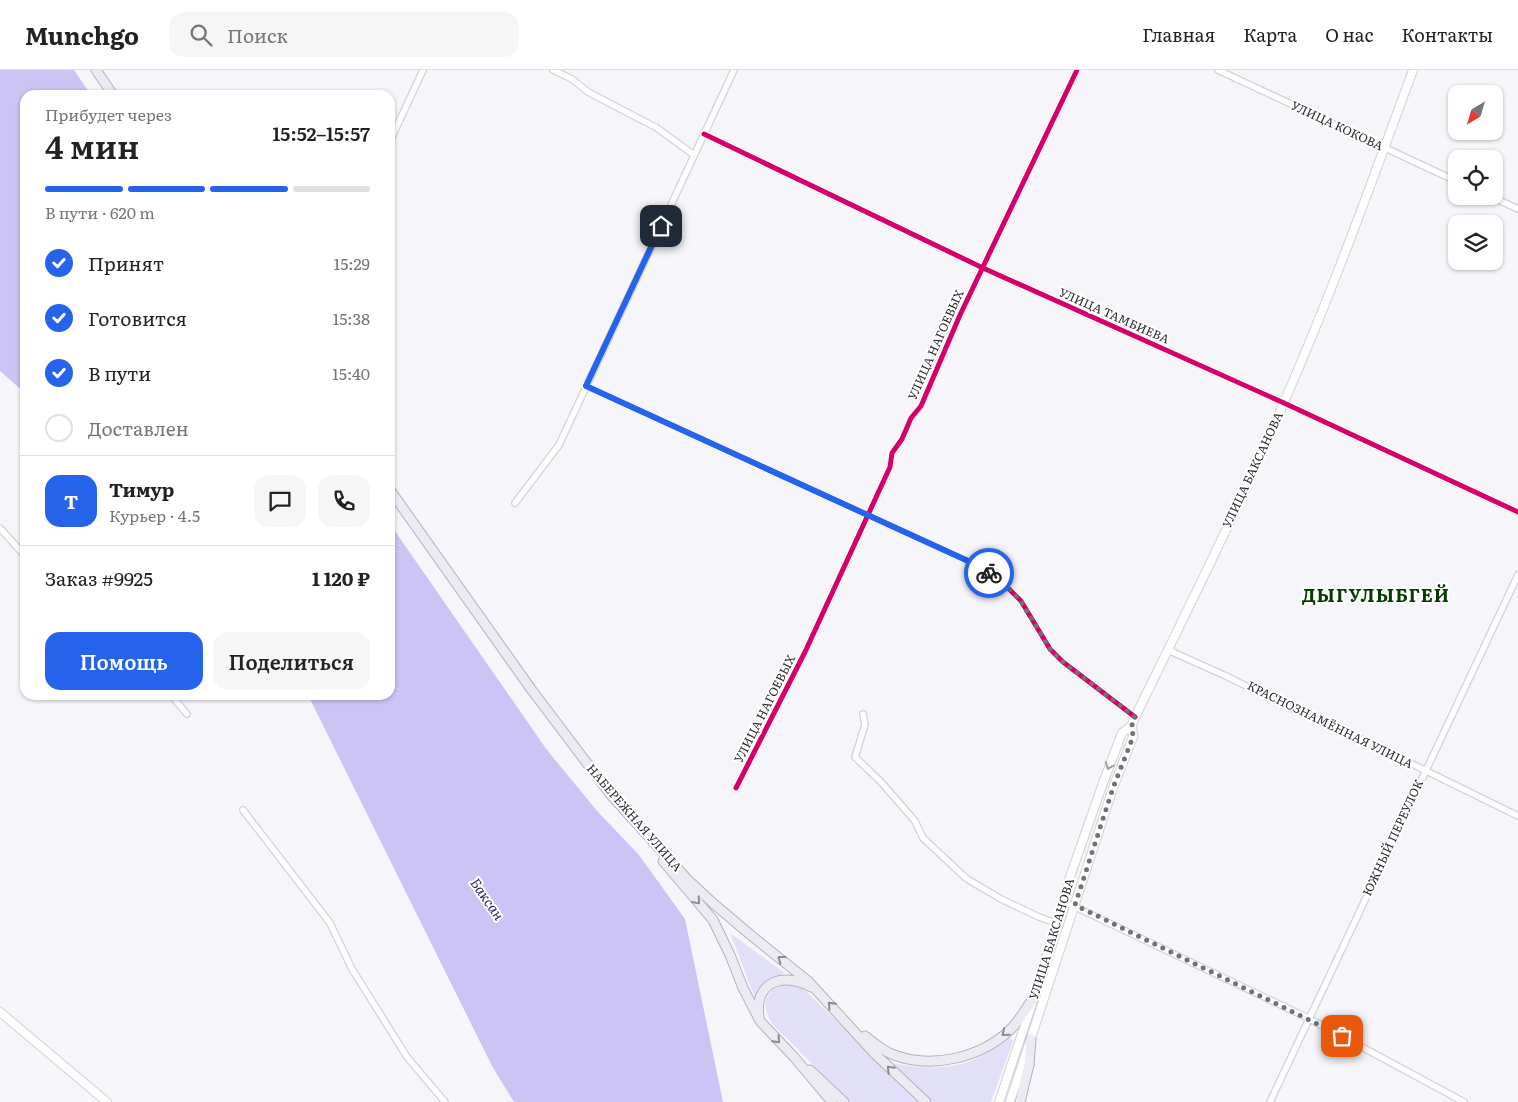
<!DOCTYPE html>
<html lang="ru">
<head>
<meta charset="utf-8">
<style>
  :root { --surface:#fff; --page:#f6f6f6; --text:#222; --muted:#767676; --line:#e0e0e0; --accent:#2563eb }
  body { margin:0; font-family:Literata,serif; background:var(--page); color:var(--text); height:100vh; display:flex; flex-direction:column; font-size:19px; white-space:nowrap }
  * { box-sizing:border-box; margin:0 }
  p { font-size:16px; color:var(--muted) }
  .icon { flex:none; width:28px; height:28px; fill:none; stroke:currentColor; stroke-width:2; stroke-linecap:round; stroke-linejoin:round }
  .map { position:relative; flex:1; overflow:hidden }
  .sheet { position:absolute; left:20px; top:20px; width:375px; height:610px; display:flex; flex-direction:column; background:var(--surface); border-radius:15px; box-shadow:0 1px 4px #0004 }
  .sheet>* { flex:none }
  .needle { width:32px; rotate:218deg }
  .buttons { position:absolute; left:1448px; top:15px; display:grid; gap:10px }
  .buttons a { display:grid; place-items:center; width:55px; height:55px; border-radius:10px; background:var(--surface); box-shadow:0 1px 4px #0004; font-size:25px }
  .pin { position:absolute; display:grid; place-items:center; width:42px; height:42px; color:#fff; margin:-21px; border-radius:10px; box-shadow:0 2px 8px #0006 }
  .courier { position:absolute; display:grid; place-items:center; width:50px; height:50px; margin:-25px; border:4px solid #2563eb; border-radius:50%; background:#fff; color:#222; box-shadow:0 1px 6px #0007 }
  .overview em { font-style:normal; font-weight:600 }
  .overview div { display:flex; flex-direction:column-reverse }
  .overview { display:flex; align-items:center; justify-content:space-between; height:85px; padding:0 25px }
  h1 { font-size:32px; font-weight:600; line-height:38px }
  .bar { display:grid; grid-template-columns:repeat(4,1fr); gap:8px 5px; align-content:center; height:60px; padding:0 25px }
  .bar i { height:6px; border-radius:4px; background:var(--line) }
  .bar .current { background:var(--accent) }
  .bar p { grid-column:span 4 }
  .line { display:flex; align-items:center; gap:12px; padding:0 25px; border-top:1px solid var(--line) }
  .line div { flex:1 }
  .round { display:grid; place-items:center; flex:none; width:52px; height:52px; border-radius:15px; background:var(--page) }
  ol { padding:0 25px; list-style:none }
  li { display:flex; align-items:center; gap:15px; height:55px }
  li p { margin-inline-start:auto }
  li .icon { padding:5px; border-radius:50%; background:var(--accent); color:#fff; stroke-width:4 }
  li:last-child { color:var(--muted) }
  li i { width:28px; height:28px; border:2px solid var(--line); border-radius:50% }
  .action { display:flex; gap:10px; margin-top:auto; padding:10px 25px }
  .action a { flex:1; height:58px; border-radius:15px; background:var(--accent); color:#fff; font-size:20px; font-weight:600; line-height:58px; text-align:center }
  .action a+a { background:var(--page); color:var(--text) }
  header { display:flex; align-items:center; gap:30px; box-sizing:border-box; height:70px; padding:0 25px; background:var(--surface); border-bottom:1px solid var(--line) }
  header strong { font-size:24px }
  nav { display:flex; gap:28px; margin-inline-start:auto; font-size:18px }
  .search { width:350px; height:45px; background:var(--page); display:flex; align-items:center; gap:12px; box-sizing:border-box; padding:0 18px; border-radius:15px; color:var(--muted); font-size:19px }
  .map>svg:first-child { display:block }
  .green { fill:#e2dff9 }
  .water { fill:#cbc4f4 }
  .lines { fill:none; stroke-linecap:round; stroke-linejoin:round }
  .street-casing { stroke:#d3d3d6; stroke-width:8 }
  .secondary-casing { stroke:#d3d3d6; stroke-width:10 }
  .primary-casing { stroke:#b3b1c1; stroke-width:11 }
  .street { stroke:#fefefe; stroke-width:5.5 }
  .secondary { stroke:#fefefe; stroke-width:8 }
  .primary { stroke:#eceaf3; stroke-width:9 }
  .cycleway-casing { stroke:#fff; stroke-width:8 }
  .cycleway { stroke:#d6006c; stroke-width:5 }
  .oneway { stroke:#9f9fa0 }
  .oneway2 { stroke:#8c8a90 }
  .done { stroke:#727275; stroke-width:5; stroke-dasharray:0 9 }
  .route { stroke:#2563eb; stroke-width:6 }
  .labels { text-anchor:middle; stroke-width:4; stroke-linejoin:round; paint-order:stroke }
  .street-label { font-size:12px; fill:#2b2b2e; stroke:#fff }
  .water-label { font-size:14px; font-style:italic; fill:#331d68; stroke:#fff }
  .district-label { font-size:18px; font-weight:bold; letter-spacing:1px; fill:#073a00; stroke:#fff }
</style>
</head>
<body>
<header>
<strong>Munchgo</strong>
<div class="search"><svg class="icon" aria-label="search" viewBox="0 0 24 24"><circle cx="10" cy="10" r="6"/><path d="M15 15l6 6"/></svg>Поиск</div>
<nav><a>Главная</a><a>Карта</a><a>О нас</a><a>Контакты</a></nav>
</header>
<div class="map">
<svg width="1518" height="1032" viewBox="0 0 1518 1032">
  <rect width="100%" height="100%" fill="#f6f6fa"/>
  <path class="green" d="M730,863L785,903L770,909L764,915L755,928Z
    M788,914L799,916L808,923L920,1032H851L774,956C760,937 762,919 788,914Z
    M1008,967L1013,971L991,1032H933L891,993C917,998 950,1001 975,989C987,983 998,975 1008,967Z"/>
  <path class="water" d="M0,0H74L91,25H25V323L0,301Z
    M390,454L547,680L598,742L639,785L685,849L723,1032H514L492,996L308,625H390Z"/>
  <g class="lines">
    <defs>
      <path id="street" d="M553,0L572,9L588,22L657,58L694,85
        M1218,0L1456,111
        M704,64L983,198L1284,333L1518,442
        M390,71L423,0
        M1490,126L1518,139
        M586,316L979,496L1000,510L1021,531L1050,579L1063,592L1135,647
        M515,433L559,375L734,0
        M0,458L25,486
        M1168,580L1226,606L1307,646L1347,662L1518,746
        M171,625L187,644
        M863,644L865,655L855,687L881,712L915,751L923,768L967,809L1001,829L1039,847L1056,853
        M736,718L805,582L890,397L892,383L902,369L911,348L921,336L960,245L1077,0
        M243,740L330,853L352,899L407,987L445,1032
        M1063,831L1308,948L1464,1032
        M1270,1032L1518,505"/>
      <path id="secondary" d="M0,942L107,1032
        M999,1032L1035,925L1071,804L1103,713L1122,663L1132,655
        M1010,1032L1113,718L1133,667L1132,655L1135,647C1186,543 1238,439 1284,332C1332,223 1372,111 1413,0"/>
      <path id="primary" d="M96,0L113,25
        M390,420L531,619L611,725L687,809L714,834L753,867L808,911L874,983L926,1032
        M663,791L713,850L730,885L743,918L760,951L794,987L832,1032
        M759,947C754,911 784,902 811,917
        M865,966C874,973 883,981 894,985C932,999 980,988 1010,960C1020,950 1027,937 1035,925
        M810,1000L844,1032
        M1020,1032L1029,995L1031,969"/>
    </defs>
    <use href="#street" class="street-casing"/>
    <use href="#secondary" class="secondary-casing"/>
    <use href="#primary" class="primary-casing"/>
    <use href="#street" class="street"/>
    <use href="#secondary" class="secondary"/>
    <use href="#primary" class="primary"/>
    <defs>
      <path id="cycleway" d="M704,64L983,198L1284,333L1518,442
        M586,316L979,496L1000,510L1021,531L1050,579L1063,592L1135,647
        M736,718L805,582L890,397L892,383L902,369L911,348L921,336L960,245L1077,0"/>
    </defs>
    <use href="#cycleway" class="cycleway-casing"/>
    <use href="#cycleway" class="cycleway"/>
  </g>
  <defs><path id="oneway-chevron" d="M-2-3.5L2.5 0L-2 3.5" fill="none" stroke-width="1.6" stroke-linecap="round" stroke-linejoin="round" transform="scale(1.25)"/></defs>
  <use class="oneway" href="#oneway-chevron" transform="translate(1109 696) rotate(111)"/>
  <g class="oneway2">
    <use href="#oneway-chevron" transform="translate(697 831) rotate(49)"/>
    <use href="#oneway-chevron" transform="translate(781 889) rotate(-143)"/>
    <use href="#oneway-chevron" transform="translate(831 935) rotate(-133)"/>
    <use href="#oneway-chevron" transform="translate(1005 963) rotate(141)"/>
    <use href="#oneway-chevron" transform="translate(777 970) rotate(47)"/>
    <use href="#oneway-chevron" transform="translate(890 999) rotate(-135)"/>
  </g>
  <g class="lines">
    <path class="done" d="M989,503L1000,510L1021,531L1050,579L1063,592L1135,647L1132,655L1133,667L1113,718L1075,835L1342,966"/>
    <path class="route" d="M661,156L586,316L979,496L989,503"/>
  </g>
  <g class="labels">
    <g class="street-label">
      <text transform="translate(1337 56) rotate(25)" y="4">УЛИЦА КОКОВА</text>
      <text transform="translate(1114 246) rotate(24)" y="4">УЛИЦА ТАМБИЕВА</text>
      <text transform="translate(936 275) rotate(-66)" y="4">УЛИЦА НАГОЕВЫХ</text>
      <text transform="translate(1253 400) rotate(-65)" y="4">УЛИЦА БАКСАНОВА</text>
      <text transform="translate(765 639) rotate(-63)" y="4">УЛИЦА НАГОЕВЫХ</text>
      <text transform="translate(1330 655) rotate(26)" y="4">КРАСНОЗНАМЁННАЯ УЛИЦА</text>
      <text transform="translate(634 748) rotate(49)" y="4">НАБЕРЕЖНАЯ УЛИЦА</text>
      <text transform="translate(1393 768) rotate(-65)" y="4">ЮЖНЫЙ ПЕРЕУЛОК</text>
      <text transform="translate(1052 869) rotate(-73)" y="4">УЛИЦА БАКСАНОВА</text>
    </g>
    <g class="water-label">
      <text transform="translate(487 829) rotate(55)" y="5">Баксан</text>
    </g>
    <g class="district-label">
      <text x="1376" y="532">ДЫГУЛЫБГЕЙ</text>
    </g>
  </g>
</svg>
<div class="buttons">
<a><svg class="needle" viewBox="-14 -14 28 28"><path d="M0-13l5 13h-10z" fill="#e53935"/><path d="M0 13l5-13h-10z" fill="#767676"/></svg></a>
<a><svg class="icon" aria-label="locate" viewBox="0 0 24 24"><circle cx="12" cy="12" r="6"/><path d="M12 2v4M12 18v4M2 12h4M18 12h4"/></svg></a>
<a><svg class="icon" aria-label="layers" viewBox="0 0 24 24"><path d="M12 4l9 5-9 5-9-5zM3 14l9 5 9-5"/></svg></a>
</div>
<div class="pin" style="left:1342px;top:966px;background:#ea580c"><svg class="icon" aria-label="bag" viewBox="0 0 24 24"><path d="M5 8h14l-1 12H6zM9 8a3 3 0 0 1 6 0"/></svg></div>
<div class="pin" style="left:661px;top:156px;background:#1f2937"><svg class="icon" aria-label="home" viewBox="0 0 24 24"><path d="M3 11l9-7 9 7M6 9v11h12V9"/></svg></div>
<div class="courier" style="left:989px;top:503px"><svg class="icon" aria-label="bike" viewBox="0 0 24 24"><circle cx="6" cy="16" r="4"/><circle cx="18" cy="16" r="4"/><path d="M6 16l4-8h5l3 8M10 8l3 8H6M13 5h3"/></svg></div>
<section class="sheet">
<div class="overview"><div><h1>4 мин</h1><p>Прибудет через</p></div><em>15:52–15:57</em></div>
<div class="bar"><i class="current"></i><i class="current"></i><i class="current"></i><i></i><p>В пути · 620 m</p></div>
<ol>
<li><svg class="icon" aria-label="check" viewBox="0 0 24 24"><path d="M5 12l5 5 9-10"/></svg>Принят<p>15:29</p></li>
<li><svg class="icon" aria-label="check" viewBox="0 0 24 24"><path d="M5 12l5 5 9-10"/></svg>Готовится<p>15:38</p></li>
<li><svg class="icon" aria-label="check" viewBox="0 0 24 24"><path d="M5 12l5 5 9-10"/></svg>В пути<p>15:40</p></li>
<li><i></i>Доставлен</li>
</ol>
<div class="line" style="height:90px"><b class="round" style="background:var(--accent);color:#fff">Т</b><div><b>Тимур</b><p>Курьер · 4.5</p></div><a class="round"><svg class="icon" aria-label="chat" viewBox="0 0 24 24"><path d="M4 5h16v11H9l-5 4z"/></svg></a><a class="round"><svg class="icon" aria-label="phone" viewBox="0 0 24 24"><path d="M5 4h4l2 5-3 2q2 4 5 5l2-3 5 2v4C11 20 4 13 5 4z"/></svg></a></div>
<div class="line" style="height:65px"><div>Заказ #9925</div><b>1 120 ₽</b></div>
<div class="action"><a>Помощь</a><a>Поделиться</a></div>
</section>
</div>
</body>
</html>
